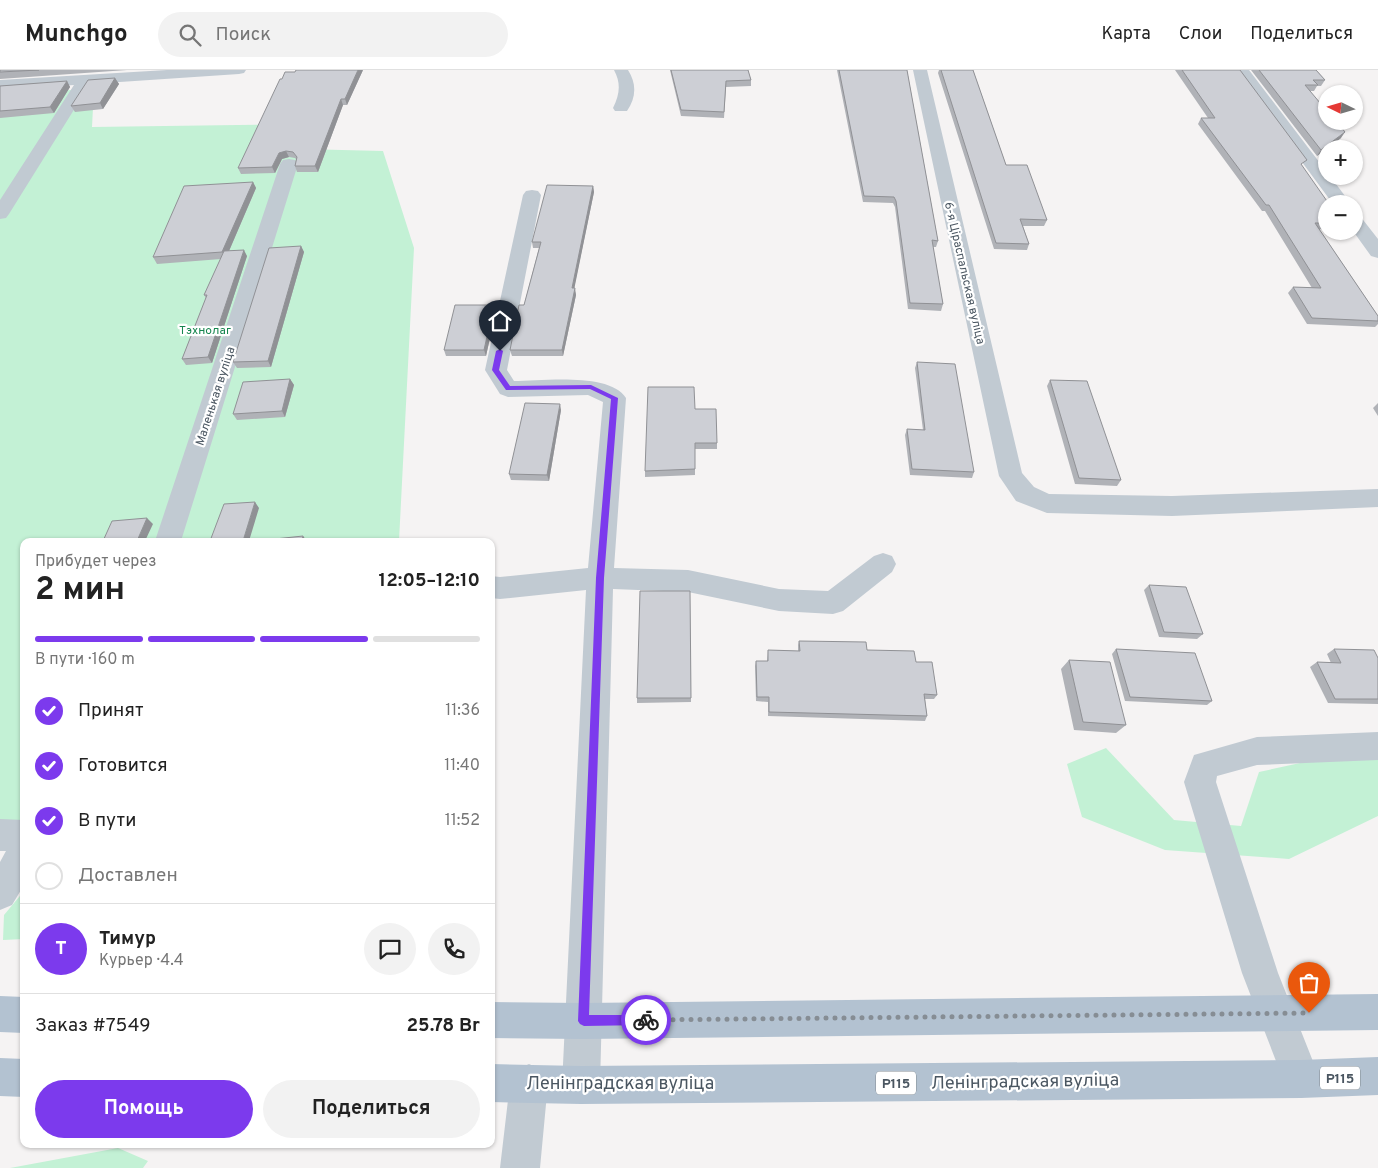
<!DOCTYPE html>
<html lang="ru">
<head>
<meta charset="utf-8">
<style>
  :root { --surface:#fff; --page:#f2f2f2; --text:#222; --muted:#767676; --line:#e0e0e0; --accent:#7c3aed }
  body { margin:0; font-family:Overpass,sans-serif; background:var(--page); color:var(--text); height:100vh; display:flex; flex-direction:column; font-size:19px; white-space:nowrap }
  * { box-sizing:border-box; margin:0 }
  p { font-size:16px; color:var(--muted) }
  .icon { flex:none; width:28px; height:28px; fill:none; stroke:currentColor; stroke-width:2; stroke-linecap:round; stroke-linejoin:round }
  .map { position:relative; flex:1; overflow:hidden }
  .sheet { position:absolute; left:20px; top:468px; width:475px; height:610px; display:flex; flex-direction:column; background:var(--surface); border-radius:10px; box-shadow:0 1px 4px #0004 }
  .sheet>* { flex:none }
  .needle { width:32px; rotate:275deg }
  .tools { position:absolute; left:1318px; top:15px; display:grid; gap:10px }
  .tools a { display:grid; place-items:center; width:45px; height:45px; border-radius:50%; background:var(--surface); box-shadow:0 1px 4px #0004; font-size:25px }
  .pin { position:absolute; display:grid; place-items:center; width:42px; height:42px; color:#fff; margin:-51px -21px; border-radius:50% 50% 50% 0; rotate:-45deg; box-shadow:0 0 5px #0007 }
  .pin .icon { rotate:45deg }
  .courier { position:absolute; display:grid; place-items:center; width:50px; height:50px; margin:-25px; border:4px solid #7c3aed; border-radius:50%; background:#fff; color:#222; box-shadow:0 1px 6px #0007 }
  .overview em { font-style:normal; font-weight:700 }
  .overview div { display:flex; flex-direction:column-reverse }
  .overview { display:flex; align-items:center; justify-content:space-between; height:85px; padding:0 15px }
  h1 { font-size:32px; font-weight:700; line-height:38px }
  .bar { display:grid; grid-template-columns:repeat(4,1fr); gap:8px 5px; align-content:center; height:60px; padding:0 15px }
  .bar i { height:6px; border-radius:4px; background:var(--line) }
  .bar .on { background:var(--accent) }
  .bar p { grid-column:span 4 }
  .line { display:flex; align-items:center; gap:12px; padding:0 15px; border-top:1px solid var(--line) }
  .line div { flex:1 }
  .round { display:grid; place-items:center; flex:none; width:52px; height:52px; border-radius:26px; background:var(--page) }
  ol { padding:0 15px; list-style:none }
  li { display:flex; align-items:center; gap:15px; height:55px }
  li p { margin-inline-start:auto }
  li .icon { padding:5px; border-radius:50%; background:var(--accent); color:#fff; stroke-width:4 }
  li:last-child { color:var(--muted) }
  li i { width:28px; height:28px; border:2px solid var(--line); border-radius:50% }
  .cta { display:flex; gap:10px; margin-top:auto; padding:10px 15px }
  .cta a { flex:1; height:58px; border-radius:30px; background:var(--accent); color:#fff; font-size:20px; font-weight:700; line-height:58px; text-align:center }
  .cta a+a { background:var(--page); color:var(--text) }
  header { display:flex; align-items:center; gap:30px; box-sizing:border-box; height:70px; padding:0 25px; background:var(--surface); border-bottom:1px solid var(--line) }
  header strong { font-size:24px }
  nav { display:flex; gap:28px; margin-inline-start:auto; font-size:18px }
  .search { width:350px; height:45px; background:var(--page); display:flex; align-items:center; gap:12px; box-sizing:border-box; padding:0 18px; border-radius:28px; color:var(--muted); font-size:19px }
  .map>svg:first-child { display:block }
  .green { fill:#c3f1d5 }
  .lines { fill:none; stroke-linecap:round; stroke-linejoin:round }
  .minor { fill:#c1cad2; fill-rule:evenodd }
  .major { fill:#b3c2d1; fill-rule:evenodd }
  .wall { fill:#b0b2b7 }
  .shaded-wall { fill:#909195 }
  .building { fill:#cdcfd5; stroke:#909195 }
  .route { fill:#7c3aed }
  .done { stroke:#868d94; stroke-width:5; stroke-dasharray:0 9 }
  .labels { text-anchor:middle; stroke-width:4.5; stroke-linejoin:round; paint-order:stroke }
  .far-street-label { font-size:12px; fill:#4a5661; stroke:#fff }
  .far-park-label { font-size:12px; fill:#17864f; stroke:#fff }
  .shield { fill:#fff; stroke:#808990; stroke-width:1 }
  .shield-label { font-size:14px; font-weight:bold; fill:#4a5661 }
  .near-street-label { font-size:18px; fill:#4a5661; stroke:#fff }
</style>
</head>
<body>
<header>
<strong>Munchgo</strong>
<div class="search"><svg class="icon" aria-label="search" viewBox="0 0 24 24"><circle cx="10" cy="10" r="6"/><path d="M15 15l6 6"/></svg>Поиск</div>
<nav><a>Карта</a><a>Слои</a><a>Поделиться</a></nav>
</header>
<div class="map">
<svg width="1378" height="1098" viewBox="0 0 1378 1098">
  <rect width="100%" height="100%" fill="#f5f3f3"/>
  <path class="green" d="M94,18L92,57L309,54L301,79L383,81L414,178L399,471H24V758H0V26Z
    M1106,678L1174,750L1241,756L1259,702L1355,681H1378V746L1289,789L1165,780L1082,747L1067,694Z
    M24,821V869L3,870L4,845Z
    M118,1078L148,1091L143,1098H10Z"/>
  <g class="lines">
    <path class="minor" d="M167,0H246L244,3L239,4L90,14L9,144L6,148L0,149V130L74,15L0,20V10Z
      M614,0H628C637,14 636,28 627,41H615L613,38C620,24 621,13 614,0Z
      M913,0H927L1022,403L1034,417L1049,424L1172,426L1378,419V437L1172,446L1047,443L1016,431L999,406Z
      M1234,0H1249L1326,101V106H1330L1351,134H1333Z
      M289,89L295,90L298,94L181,471H155L280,94L283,90Z
      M532,120L538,121L541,125L507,300L514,311C542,311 610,302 626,328L614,498L688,500L779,519L828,521L874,486L883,483L892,486L896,494L892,502L843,541L833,544L779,541L688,522L613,519L600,1015L595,1029L581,1034L567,1029L562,1015L586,520L500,529L491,528V506L500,507L588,498L603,332L588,325L508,327L500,324L485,300L523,125L526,121Z
      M1354,145L1360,146L1378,169V188L1371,186L1353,161Z
      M1378,662V690L1257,695L1217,706L1216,712L1278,903L1320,1009L1314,1022L1301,1028L1288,1022L1242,903L1184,712L1194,685L1257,667Z
      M0,749L24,750V815L12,835L0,840V792L6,781H0Z
      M529,994L542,1000L548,1013L540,1098H500L510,1013L516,1000Z"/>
    <path class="major" d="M1378,924V960L583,969L491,968V932L583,933Z
      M0,926L24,927V963L0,962Z
      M1378,987V1025L1301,1028L581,1034L491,1032V994L581,996L1301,990Z
      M0,988L24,989V1027L0,1026Z"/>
  </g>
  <path class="wall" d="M0,0H127L0,9Z
    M363,0L347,35H343L318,102H297L295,96L296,89L295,88L289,87L282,89L275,103L241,104L238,98Z
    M670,0H748L751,10V16L726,17L724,48L681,46Z
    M837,0H907L938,171L936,177H933L943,234L941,241L908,239L895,137L893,133L863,132Z
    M939,0H973L1006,95L1047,150L1044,156H1023L1029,174L1027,180L994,179L938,3Z
    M1175,0H1240L1326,134V160L1319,159L1378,246V254L1375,257L1307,254L1288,223L1293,217L1312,218L1265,141H1262L1198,54L1201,48H1208Z
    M1251,0H1316L1325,10L1321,16H1317L1314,21H1310L1341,68L1317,86Z
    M115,8L119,14L103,39L75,42L71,36Z
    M67,11L70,17L54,43L0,48V16Z
    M253,112L256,118L229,181L247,186L212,293L186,295L182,289L206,228L204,225L221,189L157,194L153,187Z
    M593,116L594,122L574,218L576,225L563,286H512L510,280L524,235L539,178H533L532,172Z
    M301,176L304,182L271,297L237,298L233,292Z
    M494,235L496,241L486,286H446L444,280Z
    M917,292L974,402L972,408L910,405L905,365L907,359L923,360L915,298Z
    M290,309L294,315L285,347L237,350L233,344Z
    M1050,310L1121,410L1117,416L1075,414L1047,316Z
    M1378,333V346L1373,338Z
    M695,339L717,373V379H695V405L645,407V401Z
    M561,340L549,411L511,410L509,404Z
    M1149,515L1203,564L1197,569L1159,567L1144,520Z
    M690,521L691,632L637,633V628Z
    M799,571L867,580L916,592L937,625L934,629H925L927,646L925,651L768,646V632L756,631L755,596L756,591H767L768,580L798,581V575Z
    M1116,579L1212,631L1207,635L1125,631L1112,584Z
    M1334,579L1378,588V634L1328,633L1310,597L1317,592L1331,593L1327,584Z
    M1069,590L1126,655L1116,663L1074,660L1061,599Z"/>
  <path class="shaded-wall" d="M358,0H363L347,35L345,29Z
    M115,8L119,14L103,39L100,33Z
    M67,11L70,17L54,43L50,37Z
    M341,29L343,35L318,102L315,96Z
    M1345,62L1341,68L1317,86L1321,80Z
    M286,81L289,87L282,89L275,103L272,97L279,83Z
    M253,112L256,118L226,188L222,182Z
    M593,116L594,122L573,225L572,218Z
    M301,176L304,182L271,297L268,291Z
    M244,180L247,186L212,293L208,287Z
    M575,218L576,225L563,286L562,280Z
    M494,235L496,241L486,286L484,280Z
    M290,309L294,315L285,347L282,341Z
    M560,334L561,340L549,411L547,405Z
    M255,432L259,438L249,471H243Z
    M147,448L153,454L145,471H137Z
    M303,466L307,471H302Z"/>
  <path class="building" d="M0,0H39L0,2Z
    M296,0H358L345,29H341L315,96H295L297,87L293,82L286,81L279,83L272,97L238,98L280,9H282L285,2H295Z
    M671,0H748L751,10L726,11L724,42L681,40Z
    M839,0H907L938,171L932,170L943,234L910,233L896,131L894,127L864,126Z
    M941,0H973L1006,95H1027L1047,150L1020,149L1029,174L996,173Z
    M1182,0H1240L1307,90L1301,94L1329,134H1326V153H1315L1378,246V251L1312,248L1293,217L1321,218L1269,135H1266L1201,48H1215Z
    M1259,0H1316L1325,10H1313L1318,15H1305L1326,40V51H1336L1345,62L1321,80Z
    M115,8L100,33L71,36L88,10Z
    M67,11L50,37L0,41V16Z
    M253,112L222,182L153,187L184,116Z
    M547,115L593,116L572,218H575L562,280H510L519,235H524L541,172H532Z
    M301,176L268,291L233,292L269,178Z
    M244,180L208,287L182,289L207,225H204L224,181Z
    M455,235H494L484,280H444Z
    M917,292L955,294L974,402L912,399L907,359L925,360Z
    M290,309L282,341L233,344L243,312Z
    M1050,310L1087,311L1121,410L1079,408Z
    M648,317H694L695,339H716L717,373H695V399L645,401Z
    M525,333L560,334L547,405L509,404Z
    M255,432L243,471H210L224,434Z
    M147,448L137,471H103L112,451Z
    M303,466L302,471H256Z
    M1149,515L1186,517L1203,564L1164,562Z
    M640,521H690L691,628H637Z
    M799,571L866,572L867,580L914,581L916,592H932L937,625L924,624L927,646L769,642V627H757L756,591H768V580L800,581Z
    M1116,579L1195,583L1212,631L1130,627Z
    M1334,579L1374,580L1378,588V629H1335L1317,592L1341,593Z
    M1069,590L1110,592L1126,655L1083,652Z"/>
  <path class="route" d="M500,279L503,281L499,300L510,316L591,315L618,328L604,508L589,945H646L650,946L651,950L650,954L646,955L584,956L580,954L578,951L596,508L611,329L590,319L506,320L492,300L496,281Z"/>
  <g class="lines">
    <path class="done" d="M646,950L1309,943"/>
  </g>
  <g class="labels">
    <g class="far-street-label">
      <text transform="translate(965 203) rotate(77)" y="4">6-я Ціраспальская вуліца</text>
      <text transform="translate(215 326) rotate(-72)" y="4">Маленькая вуліца</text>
    </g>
    <g class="far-park-label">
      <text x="205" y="264">Тэхнолаг</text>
    </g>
    <g class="shield">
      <rect x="1320" y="996.5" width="40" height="23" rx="4"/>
      <rect x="876" y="1001.5" width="40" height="23" rx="4"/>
    </g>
    <g class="shield-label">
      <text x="1340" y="1013">Р115</text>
      <text x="896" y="1018">Р115</text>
    </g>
    <g class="near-street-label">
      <text transform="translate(1025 1011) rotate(-1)" y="6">Ленінградская вуліца</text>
      <text x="620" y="1019">Ленінградская вуліца</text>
    </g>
  </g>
</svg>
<div class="tools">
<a><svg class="needle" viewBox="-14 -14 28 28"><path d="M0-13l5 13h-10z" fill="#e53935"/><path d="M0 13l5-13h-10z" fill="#767676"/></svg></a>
<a>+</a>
<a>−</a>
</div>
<div class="pin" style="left:1309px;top:943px;background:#ea580c"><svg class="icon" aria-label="bag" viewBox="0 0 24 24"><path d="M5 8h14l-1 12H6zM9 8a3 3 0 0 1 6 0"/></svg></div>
<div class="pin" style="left:500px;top:281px;background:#1f2937"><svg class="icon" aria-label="home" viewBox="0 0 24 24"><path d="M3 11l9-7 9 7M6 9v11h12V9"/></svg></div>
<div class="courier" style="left:646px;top:950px"><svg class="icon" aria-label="bike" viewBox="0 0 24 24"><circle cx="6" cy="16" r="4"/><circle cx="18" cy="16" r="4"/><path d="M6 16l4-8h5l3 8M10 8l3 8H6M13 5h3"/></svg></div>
<section class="sheet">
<div class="overview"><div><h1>2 мин</h1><p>Прибудет через</p></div><em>12:05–12:10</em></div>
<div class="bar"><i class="on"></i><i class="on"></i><i class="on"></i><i></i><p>В пути · 160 m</p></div>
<ol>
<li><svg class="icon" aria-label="check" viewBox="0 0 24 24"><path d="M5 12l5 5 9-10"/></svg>Принят<p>11:36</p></li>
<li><svg class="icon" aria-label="check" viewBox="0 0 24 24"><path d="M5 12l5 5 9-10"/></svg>Готовится<p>11:40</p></li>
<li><svg class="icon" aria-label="check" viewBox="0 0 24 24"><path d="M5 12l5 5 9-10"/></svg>В пути<p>11:52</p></li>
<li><i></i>Доставлен</li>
</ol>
<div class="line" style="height:90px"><b class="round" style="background:var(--accent);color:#fff">Т</b><div><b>Тимур</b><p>Курьер · 4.4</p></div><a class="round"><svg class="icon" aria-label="chat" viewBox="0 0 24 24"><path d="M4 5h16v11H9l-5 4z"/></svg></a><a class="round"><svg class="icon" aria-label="phone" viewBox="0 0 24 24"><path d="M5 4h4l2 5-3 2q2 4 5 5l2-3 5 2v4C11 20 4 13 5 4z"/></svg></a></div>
<div class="line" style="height:65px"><div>Заказ #7549</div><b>25.78 Br</b></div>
<div class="cta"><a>Помощь</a><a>Поделиться</a></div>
</section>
</div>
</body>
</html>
